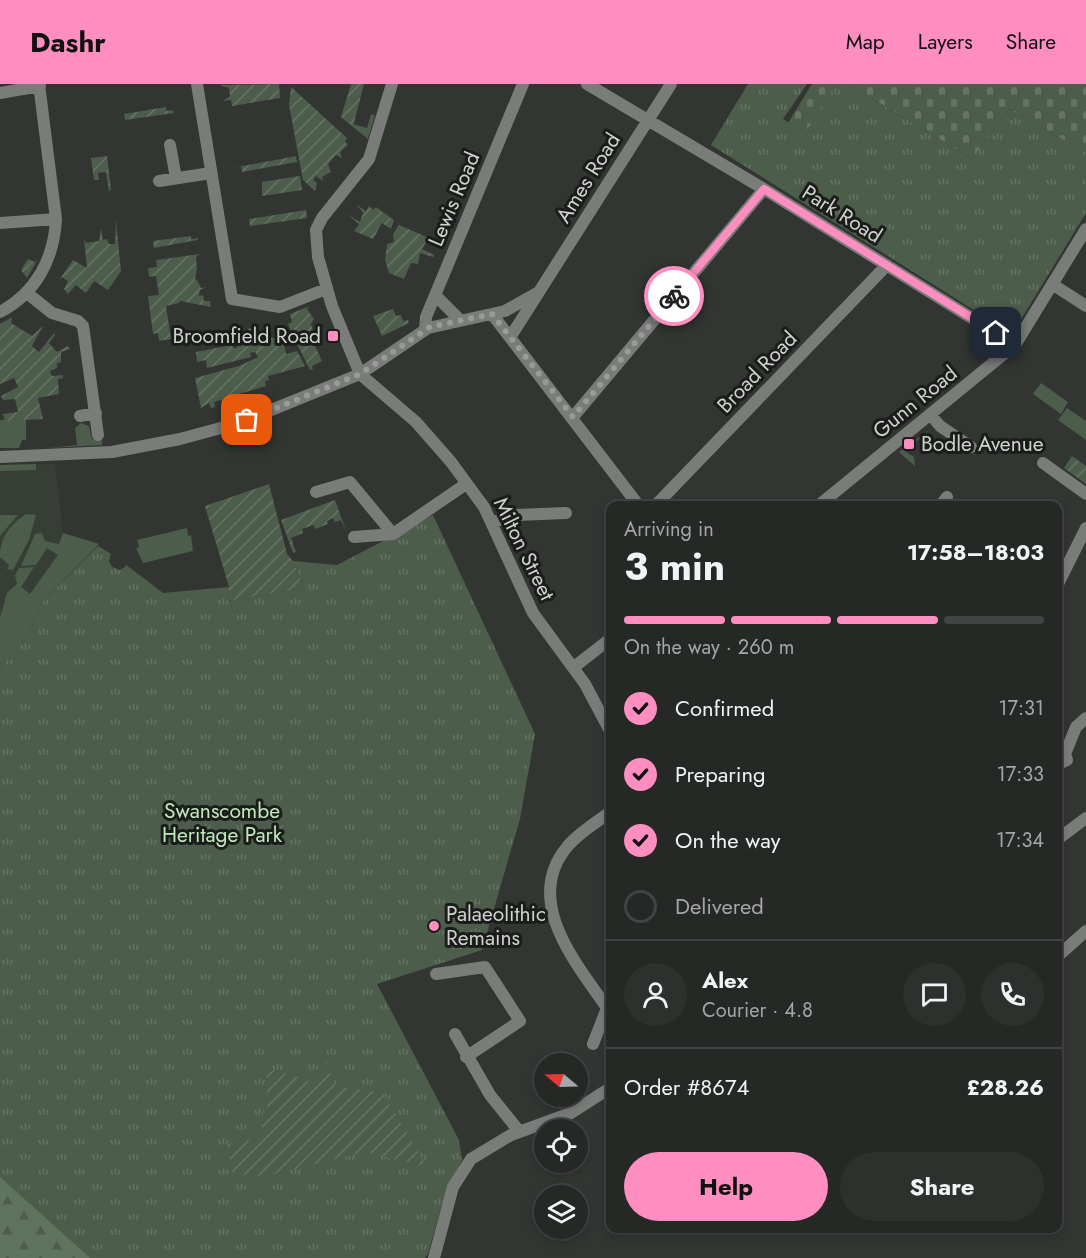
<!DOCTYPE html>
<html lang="en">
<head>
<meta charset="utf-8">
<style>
  :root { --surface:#262826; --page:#2e302e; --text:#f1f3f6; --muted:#a4a6a7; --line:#424443; --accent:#fd8ebf }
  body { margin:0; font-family:Jost,sans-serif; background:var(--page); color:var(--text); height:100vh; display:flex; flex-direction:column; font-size:22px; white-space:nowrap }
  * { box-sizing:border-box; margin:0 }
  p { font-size:20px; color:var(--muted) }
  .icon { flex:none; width:33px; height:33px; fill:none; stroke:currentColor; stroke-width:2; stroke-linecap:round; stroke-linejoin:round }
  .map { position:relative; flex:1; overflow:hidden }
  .sheet { position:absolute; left:606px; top:417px; width:456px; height:732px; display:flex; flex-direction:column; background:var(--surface); border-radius:12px; box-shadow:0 3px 9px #0003,0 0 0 2px var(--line) }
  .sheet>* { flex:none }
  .needle { width:39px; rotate:289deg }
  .fabs { position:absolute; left:534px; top:969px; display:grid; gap:12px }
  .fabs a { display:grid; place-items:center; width:54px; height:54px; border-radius:50%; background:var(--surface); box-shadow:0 3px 9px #0003,0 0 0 2px var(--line); font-size:30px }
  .pin { position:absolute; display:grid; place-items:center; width:51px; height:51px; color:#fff; margin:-26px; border-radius:12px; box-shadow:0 3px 9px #0006 }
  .courier { position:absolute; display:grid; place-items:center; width:60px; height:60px; margin:-30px; border:4px solid #fd8ebf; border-radius:50%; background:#fff; color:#222; box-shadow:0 2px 8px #0007 }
  .headline em { font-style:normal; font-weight:700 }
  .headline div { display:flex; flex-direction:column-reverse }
  .headline { display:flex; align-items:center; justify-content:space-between; height:102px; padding:0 18px }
  h1 { font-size:39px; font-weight:700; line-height:45px }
  .bar { display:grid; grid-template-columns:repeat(4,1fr); gap:9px 6px; align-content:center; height:72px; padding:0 18px }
  .bar i { height:8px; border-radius:4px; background:var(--line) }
  .bar .selected { background:var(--accent) }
  .bar p { grid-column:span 4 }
  .line { display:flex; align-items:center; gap:15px; padding:0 18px; border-top:2px solid var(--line) }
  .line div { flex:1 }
  .round { display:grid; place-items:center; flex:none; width:63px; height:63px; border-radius:32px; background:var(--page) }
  ol { padding:0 18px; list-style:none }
  li { display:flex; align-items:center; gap:18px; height:66px }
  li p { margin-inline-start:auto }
  li .icon { padding:6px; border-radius:50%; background:var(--accent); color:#111; stroke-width:4 }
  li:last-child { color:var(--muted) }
  li i { width:33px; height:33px; border:3px solid var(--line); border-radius:50% }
  .primary-button { display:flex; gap:12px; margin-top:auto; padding:12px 18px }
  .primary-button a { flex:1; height:69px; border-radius:36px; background:var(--accent); color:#111; font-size:24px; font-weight:700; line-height:69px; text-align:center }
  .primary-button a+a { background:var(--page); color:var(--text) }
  header { display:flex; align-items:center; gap:36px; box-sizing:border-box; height:84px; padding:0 30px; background:var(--accent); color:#111 }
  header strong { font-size:28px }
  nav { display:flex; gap:33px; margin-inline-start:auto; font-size:21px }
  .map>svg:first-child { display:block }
  .built { fill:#373e36 }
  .grass { fill:#4d5d4c }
  .forest { fill:url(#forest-firs) }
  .cemetery { fill:url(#cemetery-stones) }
  .park { fill:url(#park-tufts) }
  .garden { fill:url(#garden-furrows) }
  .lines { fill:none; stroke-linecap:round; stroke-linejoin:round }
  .minor { stroke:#7a7c7a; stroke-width:12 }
  .done { stroke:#999b99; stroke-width:6; stroke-dasharray:0 10.8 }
  .route { stroke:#fd8ebf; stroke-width:8 }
  .poi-dot { fill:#fd8ebf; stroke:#1b1d1b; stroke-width:2 }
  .labels { text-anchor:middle; stroke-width:6; stroke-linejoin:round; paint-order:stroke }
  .street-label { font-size:21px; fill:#d0d2d0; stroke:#1b1d1b }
  .poi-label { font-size:21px; fill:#d0d2d0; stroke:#1b1d1b; text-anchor:start }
  .park-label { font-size:21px; fill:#bfe8bc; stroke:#1b1d1b }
</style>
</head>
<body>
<header>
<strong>Dashr</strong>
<nav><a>Map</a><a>Layers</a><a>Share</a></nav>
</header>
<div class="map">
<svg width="1086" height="1174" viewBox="0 0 1086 1174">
  <defs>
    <pattern id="forest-firs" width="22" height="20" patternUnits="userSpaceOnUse" patternTransform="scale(1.5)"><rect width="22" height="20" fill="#5f745d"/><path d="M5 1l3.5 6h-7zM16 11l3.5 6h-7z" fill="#505c4f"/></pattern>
    <pattern id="cemetery-stones" width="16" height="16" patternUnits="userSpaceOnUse" patternTransform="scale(1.5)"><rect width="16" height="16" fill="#4d5d4c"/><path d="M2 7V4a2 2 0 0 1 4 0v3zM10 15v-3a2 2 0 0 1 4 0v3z" fill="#667365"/></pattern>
    <pattern id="park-tufts" width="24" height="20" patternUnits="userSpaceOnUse" patternTransform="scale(1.5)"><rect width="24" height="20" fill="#4d5d4c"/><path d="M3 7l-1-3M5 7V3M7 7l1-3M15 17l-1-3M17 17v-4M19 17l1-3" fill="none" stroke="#667365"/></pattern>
    <pattern id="garden-furrows" width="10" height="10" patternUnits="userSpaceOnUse" patternTransform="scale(1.5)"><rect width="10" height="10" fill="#4d5d4c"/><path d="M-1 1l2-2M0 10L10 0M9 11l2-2" fill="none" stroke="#667365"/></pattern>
  </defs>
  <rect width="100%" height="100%" fill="#323532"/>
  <path class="built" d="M55,380L63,449L99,460L42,518L24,557L0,586V381Z"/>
  <path class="grass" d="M371,30L375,31L368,55L353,43V40L367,44Z
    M1041,299L1068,318L1061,330L1033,310Z
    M1067,324L1086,337V356L1058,336Z
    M26,334V356H22L19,364H0V336Z
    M81,339L89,342L92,355L102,354V361L48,364L77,361L75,344Z
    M931,345L905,367L914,373L915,382L899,368Z
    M36,380V386L0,387V381Z
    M26,430L36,431L29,456L13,486L7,485L9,481L0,473C0,453 10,441 26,430Z
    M0,431H18L0,452Z
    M187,444L188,452L191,451L193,467L143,479L136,464L139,463L137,456Z
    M42,449L45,457L59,460L63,449L99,460L42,518L29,549L0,586V534L7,509L17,500L15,491L19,484L34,483L21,503L30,510L58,471L47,464L36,481L21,482L35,450Z"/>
  <path class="forest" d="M0,1076L146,1174H0Z"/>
  <path class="cemetery" d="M812,0H836L805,50L788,39Z
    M848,0H1086V69L1009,25L972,75Z"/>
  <path class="park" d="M748,0H807L783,35L805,49L836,0H848L972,75L1009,25L1086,69V129L1012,250L711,61Z
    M433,431L535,650L520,735L482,866L377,900L459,1056L462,1076L441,1124L428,1170L425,1174H90L0,1093V586L29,549L42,518L98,462L111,470L109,477L112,483L120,486L126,482L125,480L163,509L229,503L228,517L304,504L293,477L337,481Z"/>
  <path class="garden" d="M279,0L280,14L232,22L231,16L223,17L230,12L229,4L220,1Z
    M351,0H364L353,43L341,33Z
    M291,3L347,54L345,58L348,61L340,68L342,74L336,71L328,80L331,88L322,93L323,97L316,92L313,96L317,99L315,107L303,96L289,21Z
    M166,23L167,27L173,26L174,29L125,36L124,30Z
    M107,72L111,106L109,107L106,88L98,89L99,96H94L91,74Z
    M296,72L297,78L242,88L241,82L233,84Z
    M300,92L302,106L262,112V98Z
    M357,121L366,127L369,122L373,126L376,123L394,136L391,145L382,139L373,155L354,147L359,140L347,130L360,138L363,129Z
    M306,126L307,134L250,142L249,135Z
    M116,137L121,187L108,206L94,197L86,209L76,201L68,210L64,205L68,197L62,193L59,196L73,176L87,184L84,155L86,159L99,157L101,144L103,156L107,155L109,160H115Z
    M399,141L429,154L422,165L434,171L433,173L420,169L418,180L411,179L404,195L389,189L385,176L387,160L394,158L393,150Z
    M191,152V155L198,154V156L154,164L153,157Z
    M200,170L196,173L197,185L195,196H197L201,204L207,203L200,206L199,212L203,211L204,217H210L211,223L180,217L179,219L166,222L171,255L159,257L158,249L153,250L148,212L159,211L156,192L149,193L148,184L157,183L156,176Z
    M28,175L35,178L38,175L27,194L21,186Z
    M310,222L307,225L314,235L311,240L313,247L294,254L288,240L292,238L290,230Z
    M393,225L396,232L401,231L403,237L408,236L409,239L382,252L373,232Z
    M12,233L11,239L32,252L43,242L32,262L39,268L54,249L55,251L49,259L57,268L68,262L70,265L61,268V278L57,279V284L50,287L52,292L63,291V294L58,295L59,310L38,314L43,335L5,337L3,330L18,328L15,315L3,316L1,312L18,303L14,294L0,300V240Z
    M253,244L258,256L261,249L263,257L269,254L283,253L286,270L297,267L305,282L268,292L269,296L265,297L266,302L239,310V315L237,316L235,311L232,312L231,317L229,312L226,314L227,319L223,320L221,316L214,318L215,323L211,324L209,319L201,324L195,294L239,282L258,273L255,268L250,269L251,273L207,284L206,276L197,278L196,268L232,261L233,264H237V260L250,258L248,245Z
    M310,251L322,277L312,282L313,285L310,286L295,256Z
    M1072,372L1086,382V400L1064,384Z
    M269,400L287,470L293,477L304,504L228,517L229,503L205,422Z
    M335,416L347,450L341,436L335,438L333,434L327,437L328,440L315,445L314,441L302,445L303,449L291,454L296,468L293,469L281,436Z
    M326,977L336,1002L383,1009L427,1083L364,1068L266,1092L233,1091L227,1060L261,1054L263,1027L267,1026V984L313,998L325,993Z"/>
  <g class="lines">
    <path class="minor" d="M197,0L232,215L280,223L326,205
      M392,0L369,75L322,134L316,146L318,173L332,222L360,290L416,338L451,378L484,423L533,529L585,600L610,647
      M587,0L764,105L1015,261
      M0,9L40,2
      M170,61L176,94
      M159,97L211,89
      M0,139L56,135
      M1052,200L1086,222
      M27,209L52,229L78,237L83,242L98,351
      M435,211L460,236
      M0,228C36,209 54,175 56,135L39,0
      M492,230L639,422
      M425,246L426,233L523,0
      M511,252L671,0
      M930,330L940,342L971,363
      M80,332L96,329
      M573,333L764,105
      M0,373L112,368L180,355L239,339L360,290L428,244L505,227L537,209
      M1043,379L1086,410
      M316,408L350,398L393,450
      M655,422L887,181
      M818,422L1015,261L1086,145
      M940,422L947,413
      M493,438L516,431L566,429
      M354,453L393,450L466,400
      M1058,500L1086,444
      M574,583L610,555
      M1058,680L1067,676L1065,670L1076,643L1086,634
      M610,728C596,739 578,749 567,763C523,816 575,878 605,921L610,925
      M1058,755L1086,734
      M1058,872L1086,847
      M436,890L485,883L520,937L466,973
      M455,950L490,1011L519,1047
      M593,960L607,924
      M434,1174L453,1103L471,1075L511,1051L571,1029L610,1004"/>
  </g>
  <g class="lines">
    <path class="done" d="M247,336L360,290L430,243L492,230L573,333L674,212"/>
    <path class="route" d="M674,212L764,105L996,249"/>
  </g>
  <g class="poi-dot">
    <rect x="327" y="246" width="12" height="12" rx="3"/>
    <rect x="903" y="354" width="12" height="12" rx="3"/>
    <circle cx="434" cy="842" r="6"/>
  </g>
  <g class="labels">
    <g class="street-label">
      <text transform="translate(588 94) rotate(-58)" y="7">Ames Road</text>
      <text transform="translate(454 115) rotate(-67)" y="7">Lewis Road</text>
      <text transform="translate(842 130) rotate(32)" y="7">Park Road</text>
      <text transform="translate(757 288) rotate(-46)" y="7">Broad Road</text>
      <text transform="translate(915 318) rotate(-39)" y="7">Gunn Road</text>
      <text transform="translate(524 465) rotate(64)" y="7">Milton Street</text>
    </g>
    <g class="poi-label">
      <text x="321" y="259" text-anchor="end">Broomfield Road</text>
      <text x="921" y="367">Bodle Avenue</text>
      <text x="446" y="837">Palaeolithic<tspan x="446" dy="24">Remains</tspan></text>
    </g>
    <g class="park-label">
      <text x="222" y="734">Swanscombe<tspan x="222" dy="24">Heritage Park</tspan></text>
    </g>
  </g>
</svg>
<div class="fabs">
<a><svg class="needle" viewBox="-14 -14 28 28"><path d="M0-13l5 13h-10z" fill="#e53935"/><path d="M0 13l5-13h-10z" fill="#a4a6a7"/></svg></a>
<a><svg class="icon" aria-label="locate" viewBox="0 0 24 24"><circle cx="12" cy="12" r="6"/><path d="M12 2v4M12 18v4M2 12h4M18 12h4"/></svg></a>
<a><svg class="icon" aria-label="layers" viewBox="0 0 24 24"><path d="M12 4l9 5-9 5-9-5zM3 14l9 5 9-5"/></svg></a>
</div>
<div class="pin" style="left:247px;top:336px;background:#ea580c"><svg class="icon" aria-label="bag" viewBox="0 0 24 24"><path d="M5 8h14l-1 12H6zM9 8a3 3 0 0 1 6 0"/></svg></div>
<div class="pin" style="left:996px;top:249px;background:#1f2937"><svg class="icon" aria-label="home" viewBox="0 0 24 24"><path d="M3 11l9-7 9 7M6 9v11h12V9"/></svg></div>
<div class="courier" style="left:674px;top:212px"><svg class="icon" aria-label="bike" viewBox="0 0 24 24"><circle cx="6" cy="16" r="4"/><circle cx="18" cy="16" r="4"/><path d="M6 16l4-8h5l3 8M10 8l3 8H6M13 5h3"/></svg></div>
<section class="sheet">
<div class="headline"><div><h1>3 min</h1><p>Arriving in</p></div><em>17:58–18:03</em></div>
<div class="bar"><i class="selected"></i><i class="selected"></i><i class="selected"></i><i></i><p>On the way · 260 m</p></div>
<ol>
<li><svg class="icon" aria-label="check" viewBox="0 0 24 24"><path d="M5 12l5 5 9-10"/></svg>Confirmed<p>17:31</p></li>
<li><svg class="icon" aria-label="check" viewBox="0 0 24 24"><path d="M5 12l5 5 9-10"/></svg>Preparing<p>17:33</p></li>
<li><svg class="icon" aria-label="check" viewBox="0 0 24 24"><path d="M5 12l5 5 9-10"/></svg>On the way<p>17:34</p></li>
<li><i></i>Delivered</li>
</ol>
<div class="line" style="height:108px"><a class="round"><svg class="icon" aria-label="person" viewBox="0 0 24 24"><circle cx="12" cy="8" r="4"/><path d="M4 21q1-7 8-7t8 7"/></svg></a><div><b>Alex</b><p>Courier · 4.8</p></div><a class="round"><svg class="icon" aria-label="chat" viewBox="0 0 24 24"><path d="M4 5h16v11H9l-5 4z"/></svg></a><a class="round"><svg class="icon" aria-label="phone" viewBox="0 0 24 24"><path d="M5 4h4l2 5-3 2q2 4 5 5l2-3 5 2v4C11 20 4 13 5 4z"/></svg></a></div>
<div class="line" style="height:78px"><div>Order #8674</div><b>£28.26</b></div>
<div class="primary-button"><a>Help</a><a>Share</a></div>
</section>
</div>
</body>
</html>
